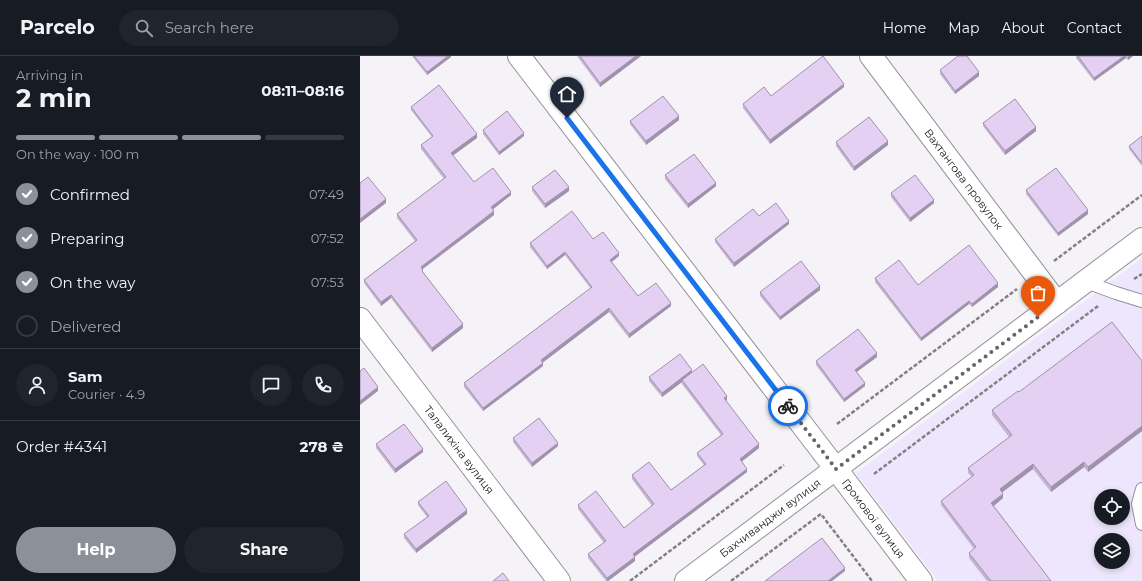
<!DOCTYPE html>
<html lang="en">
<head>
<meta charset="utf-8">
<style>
  :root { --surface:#171b24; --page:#20242c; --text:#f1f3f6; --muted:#9ea1a6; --line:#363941; --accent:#8c9099 }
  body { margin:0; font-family:Montserrat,sans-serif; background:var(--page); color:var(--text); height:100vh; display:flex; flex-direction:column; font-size:15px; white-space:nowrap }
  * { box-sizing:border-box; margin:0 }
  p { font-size:13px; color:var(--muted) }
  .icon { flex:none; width:22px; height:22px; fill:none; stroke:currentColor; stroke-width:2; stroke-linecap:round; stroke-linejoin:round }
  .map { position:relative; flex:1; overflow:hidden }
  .side { display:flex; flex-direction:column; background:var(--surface); width:360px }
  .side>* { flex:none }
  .controls { position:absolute; left:734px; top:433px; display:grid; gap:8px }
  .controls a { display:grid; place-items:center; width:36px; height:36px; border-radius:50%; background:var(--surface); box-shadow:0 2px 6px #0003; font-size:20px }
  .pin { position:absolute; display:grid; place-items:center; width:34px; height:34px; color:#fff; margin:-41px -17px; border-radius:50% 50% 50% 0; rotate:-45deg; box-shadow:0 0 4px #0007 }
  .pin .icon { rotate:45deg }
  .courier { position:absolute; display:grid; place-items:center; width:40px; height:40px; margin:-20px; border:3px solid #1a73e8; border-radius:50%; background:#fff; color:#222; box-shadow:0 1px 5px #0007 }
  .summary em { font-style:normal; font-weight:700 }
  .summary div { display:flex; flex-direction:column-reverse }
  .summary { display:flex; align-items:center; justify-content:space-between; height:68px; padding:0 16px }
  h1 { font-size:26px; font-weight:700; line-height:30px }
  .bar { display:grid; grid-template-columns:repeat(4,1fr); gap:6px 4px; align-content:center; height:48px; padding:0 16px }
  .bar i { height:5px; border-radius:3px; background:var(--line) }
  .bar .active { background:var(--accent) }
  .bar p { grid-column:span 4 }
  .line { display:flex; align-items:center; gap:10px; padding:0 16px; border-top:1px solid var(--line) }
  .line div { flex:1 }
  .round { display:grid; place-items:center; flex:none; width:42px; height:42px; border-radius:21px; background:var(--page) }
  ol { padding:0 16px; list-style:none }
  li { display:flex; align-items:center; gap:12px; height:44px }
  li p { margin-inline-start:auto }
  li .icon { padding:4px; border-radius:50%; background:var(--accent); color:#fff; stroke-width:4 }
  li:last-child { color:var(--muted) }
  li i { width:22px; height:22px; border:2px solid var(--line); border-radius:50% }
  .cta { display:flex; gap:8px; margin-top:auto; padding:8px 16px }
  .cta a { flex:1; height:46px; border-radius:24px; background:var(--accent); color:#fff; font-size:16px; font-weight:700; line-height:46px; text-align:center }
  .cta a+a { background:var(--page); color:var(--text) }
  header { display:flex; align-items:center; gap:24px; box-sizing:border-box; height:56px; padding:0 20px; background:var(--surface); border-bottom:1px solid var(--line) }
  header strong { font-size:19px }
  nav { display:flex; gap:22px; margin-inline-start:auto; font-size:14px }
  .search { width:280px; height:36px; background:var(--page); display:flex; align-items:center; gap:10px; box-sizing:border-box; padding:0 14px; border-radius:22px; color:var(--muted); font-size:15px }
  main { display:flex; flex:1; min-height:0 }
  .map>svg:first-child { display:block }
  .industrial { fill:#ede6fc; fill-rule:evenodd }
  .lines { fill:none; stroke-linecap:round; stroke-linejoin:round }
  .lane-casing { stroke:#939195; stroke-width:14 }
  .street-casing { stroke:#939195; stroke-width:24 }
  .secondary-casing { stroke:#939195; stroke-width:24 }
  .path { stroke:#828083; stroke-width:2.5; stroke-dasharray:4 2; stroke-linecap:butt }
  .lane { stroke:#fff; stroke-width:12 }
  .street { stroke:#fff; stroke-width:22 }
  .secondary { stroke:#fff; stroke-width:22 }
  .wall { fill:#c4b3d1 }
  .shaded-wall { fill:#a092aa }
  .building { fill:#e4d0f3; stroke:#a092aa }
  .done { stroke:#666567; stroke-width:4; stroke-dasharray:0 7.2 }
  .route { stroke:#1a73e8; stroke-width:5 }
  .labels { text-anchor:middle; stroke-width:4; stroke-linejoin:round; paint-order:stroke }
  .street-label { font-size:11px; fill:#191819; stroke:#fff }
</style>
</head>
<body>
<header>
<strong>Parcelo</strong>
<div class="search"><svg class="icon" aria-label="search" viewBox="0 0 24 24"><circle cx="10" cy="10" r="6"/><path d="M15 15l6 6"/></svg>Search here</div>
<nav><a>Home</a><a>Map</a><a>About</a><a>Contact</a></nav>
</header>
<main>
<section class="side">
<div class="summary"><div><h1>2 min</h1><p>Arriving in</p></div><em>08:11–08:16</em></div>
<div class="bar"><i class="active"></i><i class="active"></i><i class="active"></i><i></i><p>On the way · 100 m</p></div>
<ol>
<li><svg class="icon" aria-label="check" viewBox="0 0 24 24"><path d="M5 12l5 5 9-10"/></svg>Confirmed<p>07:49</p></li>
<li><svg class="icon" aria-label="check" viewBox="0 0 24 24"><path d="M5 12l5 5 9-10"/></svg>Preparing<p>07:52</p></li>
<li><svg class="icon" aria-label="check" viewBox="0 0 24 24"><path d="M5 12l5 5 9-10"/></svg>On the way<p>07:53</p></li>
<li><i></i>Delivered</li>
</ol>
<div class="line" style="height:72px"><a class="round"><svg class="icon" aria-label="person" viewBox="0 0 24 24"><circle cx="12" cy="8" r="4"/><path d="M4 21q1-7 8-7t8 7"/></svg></a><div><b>Sam</b><p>Courier · 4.9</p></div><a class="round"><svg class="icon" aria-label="chat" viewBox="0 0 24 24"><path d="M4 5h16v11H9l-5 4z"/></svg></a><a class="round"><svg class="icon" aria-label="phone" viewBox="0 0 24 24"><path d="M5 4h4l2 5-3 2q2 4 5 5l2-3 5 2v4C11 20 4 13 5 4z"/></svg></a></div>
<div class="line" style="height:52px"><div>Order #4341</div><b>278 ₴</b></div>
<div class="cta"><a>Help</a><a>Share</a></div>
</section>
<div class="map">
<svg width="782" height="525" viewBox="0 0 782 525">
  <rect width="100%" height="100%" fill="#f5f3f7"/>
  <path class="industrial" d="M782,202V525H578L496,417ZM741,440H763V462H741ZM741,484H763V506H741Z"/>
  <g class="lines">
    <defs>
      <path id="lane" d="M726,226L756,237L782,245
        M782,433L778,448L782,468"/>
      <g id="street">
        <path d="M159,0L476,413"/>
        <path id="s1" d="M511,0L697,247"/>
        <path id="s2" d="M0,263L199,525"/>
      </g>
      <g id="secondary">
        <path id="s3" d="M476,413L561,525"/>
        <path id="s4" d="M326,525L782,183"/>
      </g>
    </defs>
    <use href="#lane" class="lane-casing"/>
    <use href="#street" class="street-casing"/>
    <use href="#secondary" class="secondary-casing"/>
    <path class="path" d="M694,205L782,139
      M774,223L782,218
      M477,368L657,233
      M514,418L738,250
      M270,525L424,409
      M371,525L461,458L512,525"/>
    <use href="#lane" class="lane"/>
    <use href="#street" class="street"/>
    <use href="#secondary" class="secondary"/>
  </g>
  <path class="wall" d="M52,0H91V1L67,19Z
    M217,0H281L240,31Z
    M716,0H773L768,4L766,2L734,25L716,2Z
    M580,14L619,20L595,38L580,18Z
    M484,31L410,88L383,52V48L411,40Z
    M51,51L117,82L93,99L114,126L151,139L132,153L134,159L63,213V216L103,272L72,296L31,242L21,250L4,227V224L55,185L37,162V158L84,123L61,93V89L72,81L51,54Z
    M319,64L286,89L270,68V65Z
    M623,67L676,75L645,99L623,70Z
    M123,74L164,80L139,99L123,78Z
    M782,80V110L769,93V90Z
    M476,86L528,89L494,115L476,90Z
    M305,119L356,130L328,152L305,123Z
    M172,131L209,135L185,152L172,135Z
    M666,134L728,158L698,180L666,138Z
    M531,137L574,147L550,166L531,141Z
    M399,160L429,168L374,211L355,186V183Z
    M233,183L259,200L252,206L278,240L311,250L269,282L249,256L183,306V310L123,355L104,331V327L231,233L205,199L187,213L170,191V187Z
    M515,222L558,229L638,231L612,251L609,248L561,285L515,226Z
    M460,234L420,264L400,240V236Z
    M517,301L497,316L505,330L484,346L456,309V305Z
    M782,305V375L728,416L724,411L691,436L673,413L642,436L643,442L634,450L691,525H627L609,502V497L614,493L581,449V445L612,421L608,417V412L649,381L632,359V354L659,336Z
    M332,316L367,344L366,345L399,392L382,405L387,416L275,500V505L248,525H246L228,502V498L244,487L218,453V449L264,472L292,450L272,423V419L311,434L344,409L337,400V397L361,379L322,328V326L302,341L289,325V321Z
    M153,382L198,390L172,411L153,386Z
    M16,388L63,396L35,417L16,392Z
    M58,446L107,458L56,497L44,482V478L67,461L58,449Z"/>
  <path class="shaded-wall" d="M88,0H91V1L67,19V16Z
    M276,0H281L240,31V27Z
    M764,0H766V2L734,25V22Z
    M768,0H773L768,4Z
    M619,16V20L595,38V35Z
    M484,28V31L410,88V84Z
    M319,60V64L286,89V85Z
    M676,71V75L645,99V95Z
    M164,77V80L139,99V96Z
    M117,78V82L91,101V97Z
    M528,85V89L494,115V111Z
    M356,127V130L328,152V148Z
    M209,131V135L185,152V148Z
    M151,136V139L131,155V151Z
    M26,143V147L0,167V163Z
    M574,144V147L550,166V162Z
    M728,154V158L698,180V177Z
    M134,155V159L61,214V211Z
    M429,165V168L374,211V207Z
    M205,196V199L187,213V210Z
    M259,197V200L250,207V204Z
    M638,227V231L612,251V248Z
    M460,230V234L420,264V261Z
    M31,239V242L21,250V246Z
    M609,245V248L561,285V282Z
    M311,247V250L269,282V278Z
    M249,252V256L181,308V304Z
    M103,268V272L72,296V292Z
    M517,297V301L495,317V314Z
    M183,307V310L123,355V352Z
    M332,314V318L322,324V326L302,341V337Z
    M505,327V330L484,346V343Z
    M18,331V335L0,349V345Z
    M367,340V344L364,346V342Z
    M782,370V375L728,416V411Z
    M198,387V390L172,411V407Z
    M399,388V392L380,407V403Z
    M63,393V396L35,417V413Z
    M724,406V411L691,436V431Z
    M673,408V413L640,438V433Z
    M387,413V416L273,502V498Z
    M643,438V442L631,452V447Z
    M107,454V458L56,497V493Z
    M275,501V505L248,525H247V522Z
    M485,512V515L472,525H468Z"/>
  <path class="building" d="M54,0H88L67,16Z
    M220,0H276L240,27Z
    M463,0L484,28L410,84L383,48L404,31L411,40Z
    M598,0H607L619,16L595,35L580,14Z
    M718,0H764L734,22Z
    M79,29L117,78L91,97L114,126L133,112L151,136L131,151L134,155L61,211L63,214L62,215L103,268L72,292L31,239L21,246L4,224L57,184L37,158L86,121L61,89L73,80L51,51Z
    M303,40L319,60L286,85L270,65Z
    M655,43L676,71L645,95L623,67Z
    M147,55L164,77L139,96L123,74Z
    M509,61L528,85L494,111L476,86Z
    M782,80V107L769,90Z
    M334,98L356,127L328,148L305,119Z
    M696,112L728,154L698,177L666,134Z
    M195,114L209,131L185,148L172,131Z
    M555,119L574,144L550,162L531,137Z
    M8,121L26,143L0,163V127Z
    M416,147L429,165L374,207L355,183L393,153L399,160Z
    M212,155L233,183L243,176L259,197L250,204L278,240L296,227L311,247L269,278L249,252L181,304L183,307L123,352L104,327L232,231L205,196L187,210L170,187Z
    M609,189L638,227L612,248L609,245L561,282L515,222L539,204L558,229Z
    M441,205L460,230L420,261L400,236Z
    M752,266L782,305V370L728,411L724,406L691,431L673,408L640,433L643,438L631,447L691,525H631L609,497L616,491L581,445L614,419L608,412L652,379L632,354L658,335L659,336Z
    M498,273L517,297L495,314L505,327L484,343L456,305Z
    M320,298L332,314L302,337L289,321Z
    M343,308L367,340L364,342L399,388L380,403L387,413L273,498L275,501L247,522L228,498L246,485L218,449L236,435L264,472L294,448L272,419L289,406L311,434L346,408L337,397L363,378L322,324Z
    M4,312L18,331L0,345V315Z
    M179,362L198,387L172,407L153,382Z
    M44,368L63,393L35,413L16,388Z
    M86,425L107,454L56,493L44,478L69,460L58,446Z
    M462,482L485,512L468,525H405Z
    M143,517L149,525H133Z"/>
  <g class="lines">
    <path class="done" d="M428,350L476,413L678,261"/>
    <path class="route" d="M207,62L428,350"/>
  </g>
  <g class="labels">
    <g class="street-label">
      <text dy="4" stroke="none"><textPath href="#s1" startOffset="154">Вахтангова провулок</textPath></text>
      <text dy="4" stroke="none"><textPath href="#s2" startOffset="164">Талалихіна вулиця</textPath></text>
      <text dy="4" stroke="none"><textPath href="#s4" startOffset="105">Бахчиванджи вулиця</textPath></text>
      <text dy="4" stroke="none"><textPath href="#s3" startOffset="62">Громової вулиця</textPath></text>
    </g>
  </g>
</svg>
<div class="controls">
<a><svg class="icon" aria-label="locate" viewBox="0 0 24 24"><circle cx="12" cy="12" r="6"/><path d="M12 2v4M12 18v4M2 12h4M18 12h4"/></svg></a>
<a><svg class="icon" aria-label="layers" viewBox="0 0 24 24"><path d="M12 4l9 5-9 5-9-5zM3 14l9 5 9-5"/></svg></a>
</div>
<div class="pin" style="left:678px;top:261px;background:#ea580c"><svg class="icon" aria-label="bag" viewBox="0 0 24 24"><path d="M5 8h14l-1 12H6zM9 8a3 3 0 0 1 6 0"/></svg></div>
<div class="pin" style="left:207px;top:62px;background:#1f2937"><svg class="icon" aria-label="home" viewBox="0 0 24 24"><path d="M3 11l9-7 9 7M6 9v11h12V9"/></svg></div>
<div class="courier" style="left:428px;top:350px"><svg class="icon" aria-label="bike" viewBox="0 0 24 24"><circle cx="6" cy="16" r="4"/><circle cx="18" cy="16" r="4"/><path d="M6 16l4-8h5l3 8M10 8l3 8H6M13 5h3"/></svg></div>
</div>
</main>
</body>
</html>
